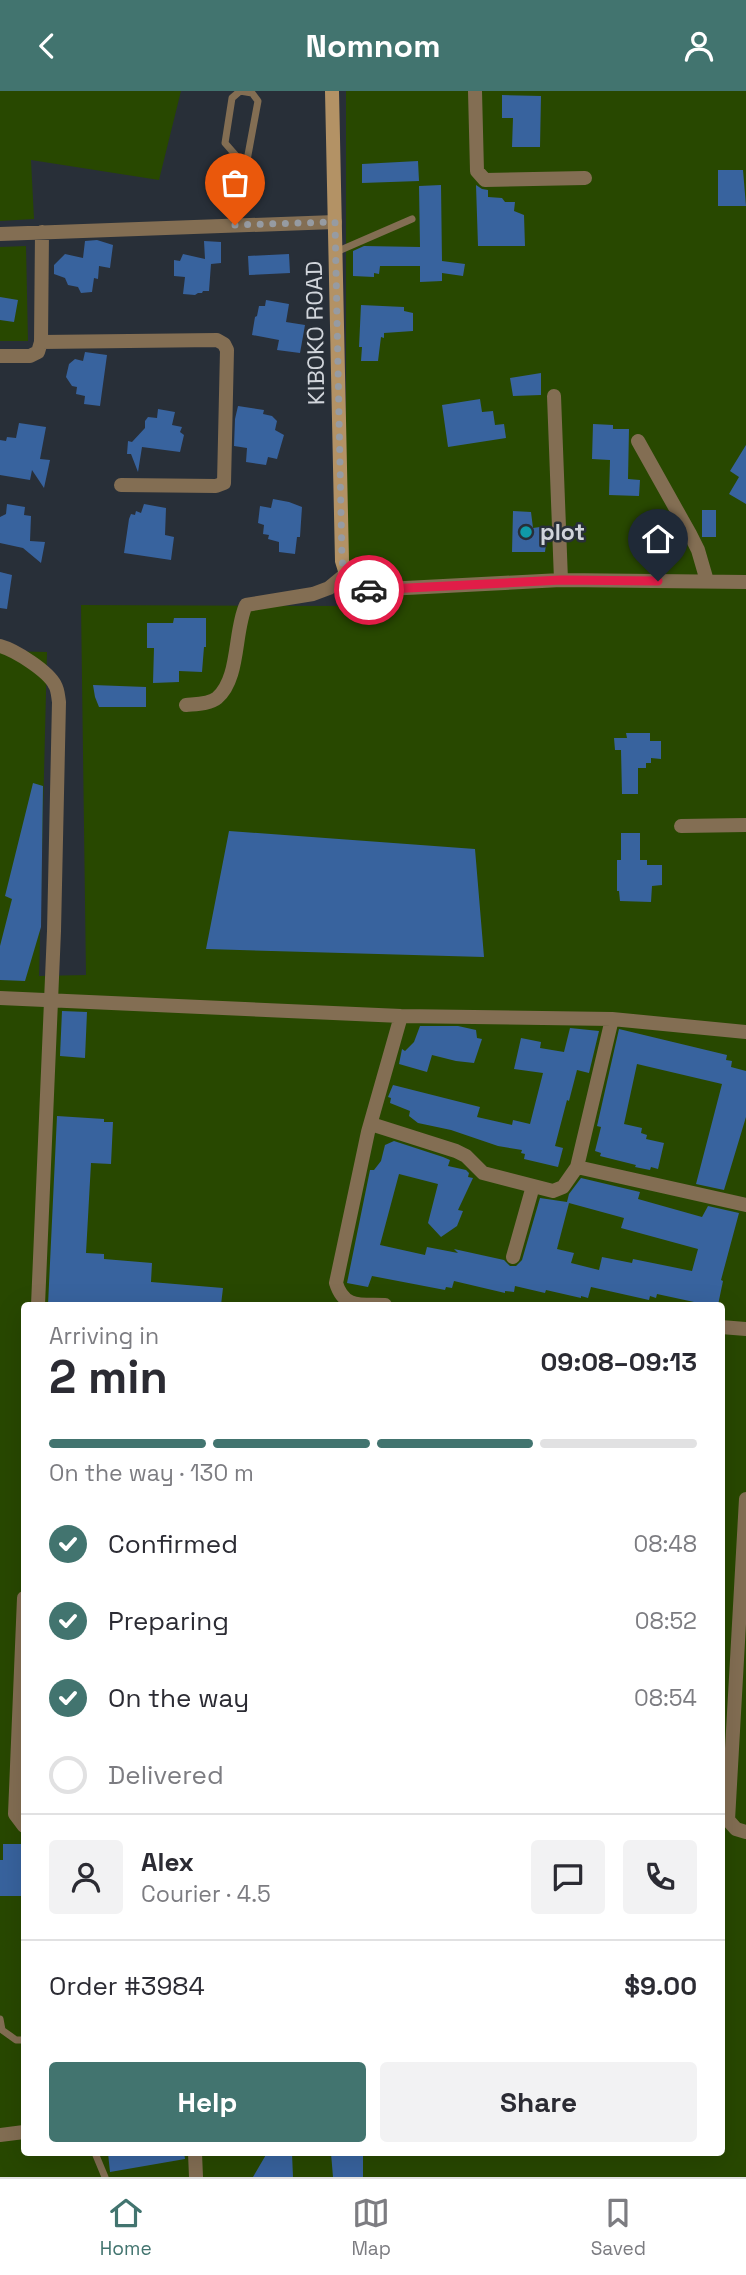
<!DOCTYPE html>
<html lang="en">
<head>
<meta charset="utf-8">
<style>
  :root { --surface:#fff; --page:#f2f2f3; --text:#2b2b33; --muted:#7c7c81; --line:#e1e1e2; --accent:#42746f }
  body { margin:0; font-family:"Space Grotesk",sans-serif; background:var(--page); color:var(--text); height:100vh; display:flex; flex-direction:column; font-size:26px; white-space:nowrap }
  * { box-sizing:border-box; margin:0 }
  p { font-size:23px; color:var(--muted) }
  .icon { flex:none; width:38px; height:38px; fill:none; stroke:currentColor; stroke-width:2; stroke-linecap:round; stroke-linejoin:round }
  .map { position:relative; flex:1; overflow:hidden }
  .side { position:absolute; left:21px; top:1211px; width:704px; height:854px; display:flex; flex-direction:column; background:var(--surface); border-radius:7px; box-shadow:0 7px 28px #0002 }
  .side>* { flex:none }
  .pin { position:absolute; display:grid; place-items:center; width:60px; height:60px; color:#fff; margin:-72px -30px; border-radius:50% 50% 50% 0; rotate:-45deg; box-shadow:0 0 7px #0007 }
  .pin .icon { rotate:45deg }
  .courier { position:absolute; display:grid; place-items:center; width:70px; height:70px; margin:-35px; border:5px solid #e11d48; border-radius:50%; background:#fff; color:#222; box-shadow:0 2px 9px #0007 }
  .overview em { font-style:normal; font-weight:700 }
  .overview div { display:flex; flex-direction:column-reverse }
  .overview { display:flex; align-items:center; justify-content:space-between; height:119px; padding:0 28px }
  h1 { font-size:46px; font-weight:700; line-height:52px }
  .bar { display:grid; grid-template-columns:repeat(4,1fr); gap:10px 7px; align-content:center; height:84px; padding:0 28px }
  .bar i { height:9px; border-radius:5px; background:var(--line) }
  .bar .active { background:var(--accent) }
  .bar p { grid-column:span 4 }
  .line { display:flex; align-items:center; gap:18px; padding:0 28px; border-top:2px solid var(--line) }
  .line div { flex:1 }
  .round { display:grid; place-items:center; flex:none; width:74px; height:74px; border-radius:7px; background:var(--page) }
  ol { padding:0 28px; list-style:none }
  li { display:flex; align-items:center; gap:21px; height:77px }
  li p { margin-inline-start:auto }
  li .icon { padding:7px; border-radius:50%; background:var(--accent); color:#fff; stroke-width:4 }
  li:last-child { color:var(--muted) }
  li i { width:38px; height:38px; border:4px solid var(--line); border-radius:50% }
  .primary-button { display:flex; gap:14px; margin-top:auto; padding:14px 28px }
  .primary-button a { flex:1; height:80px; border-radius:7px; background:var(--accent); color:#fff; font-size:28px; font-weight:700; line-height:80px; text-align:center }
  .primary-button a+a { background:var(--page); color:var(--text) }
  header { display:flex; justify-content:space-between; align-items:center; height:91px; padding:0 28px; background:var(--accent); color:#fff; font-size:32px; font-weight:700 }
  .dock { display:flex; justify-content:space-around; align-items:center; height:98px; border-top:2px solid var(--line); background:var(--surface); font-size:19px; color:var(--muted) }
  .dock a { display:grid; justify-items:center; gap:4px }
  .dock .active { color:var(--accent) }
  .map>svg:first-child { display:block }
  .green { fill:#284800; fill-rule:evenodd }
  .building { fill:#38639e; fill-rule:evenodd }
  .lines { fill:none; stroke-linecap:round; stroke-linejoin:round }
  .lane { stroke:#836e53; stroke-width:7 }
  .street { stroke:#836e53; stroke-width:14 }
  .secondary { stroke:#b39265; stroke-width:14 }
  .done { stroke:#969ba2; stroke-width:7; stroke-dasharray:0 12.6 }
  .route { stroke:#e11d48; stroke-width:9 }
  .culture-dot { fill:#0f9aa8; stroke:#282f38; stroke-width:2.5 }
  .labels { text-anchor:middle; stroke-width:5; stroke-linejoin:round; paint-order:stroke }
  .street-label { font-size:23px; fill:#d1d5db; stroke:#282f38 }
  .poi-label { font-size:23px; font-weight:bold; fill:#d1d5db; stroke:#282f38; text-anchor:start }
</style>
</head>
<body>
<header><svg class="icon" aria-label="back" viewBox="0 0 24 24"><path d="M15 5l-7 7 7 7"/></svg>Nomnom<svg class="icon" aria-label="person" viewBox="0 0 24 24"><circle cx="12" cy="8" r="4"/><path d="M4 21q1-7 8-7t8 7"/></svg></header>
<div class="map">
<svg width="746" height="2086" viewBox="0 0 746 2086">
  <rect width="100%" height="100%" fill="#282f38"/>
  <path class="green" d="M0,0H181L159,89L31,69L34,128L0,130Z
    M346,0H746V2086H0V560L47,561L39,885L86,884L81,514L352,515V483H346ZM24,1214H721V2062H24Z
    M26,155L28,250H0V156Z"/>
  <path class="building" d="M502,4L541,5L540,56H512L513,27H502Z
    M418,70L419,90L362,92V73Z
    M718,79H743L746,115H718Z
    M441,94L442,170L465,173L463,185L442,182V190L420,191V175H380L379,183L374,182V186L353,185V160L364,155L420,156L419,95Z
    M476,94L482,98L488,99V106L502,107L505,111H515L514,120L524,124L525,155H478Z
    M97,149L113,154L110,177L99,175L98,188L94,187L92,201L81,202L78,196L68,194L65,187L54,183V174L65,163L83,167L85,150Z
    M204,150L221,151V172L211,173L209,200H203L202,202H198L195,204L183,203L185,186L174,185V169L180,170L183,163L205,168Z
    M289,163L290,182L249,184L248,165Z
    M0,206L18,209L14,231L0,229Z
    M266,209L289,213L286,231L305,234L300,262L277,259L279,249L252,244L255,226L257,225L259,215H265Z
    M361,214L404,216V220L413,222V240L384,242V247L381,246L378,270H361L362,256H359Z
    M85,261L107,264L100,315L84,313L85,305L76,303L77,296L72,295L66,286L69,273L75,268L83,270Z
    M541,282V304L513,305L510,287Z
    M480,308L482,321L493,320L495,334L504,333L506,347L448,356L442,314Z
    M238,315L264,319L263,323L272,325L277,330L275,339L284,344L277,368L268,366L266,374L246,371L247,357L234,355L235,328Z
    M158,318L175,321L172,334L182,336L180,341L184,344L180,361L142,356L138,381L131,363H127L128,350L132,351L145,337V330L148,326L157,327Z
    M19,332L46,336L40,368L50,369L44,397L32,379L30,389L0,384V349L6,350L7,346L16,347Z
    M593,333L613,334V338H629L628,388L640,389L639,405L609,404L610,369L592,368Z
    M746,354V413L729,403L739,386L730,380Z
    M273,408L289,411L302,416L300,446H297L295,463L279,461V451L268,448L269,444L263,443L264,434L258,432L260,415L271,417Z
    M7,413L25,416L24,424L31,425L30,450L45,451L41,472L23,457L0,452V426L6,423Z
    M144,413L166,417L165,444L174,446L171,469L124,462L129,428L131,423L135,424L136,420L141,422Z
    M702,419H716V446H702Z
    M513,420L531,421L533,437L540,436L541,445H547L545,461H512Z
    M0,481L12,484L7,518L0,517Z
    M174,527H206V556H204L202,581L179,580V591L153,592L154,557H147V532H173Z
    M93,594L146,596V616H99L95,606Z
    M626,642H650V650H661V668L651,667V672H646V677H638V703H622L621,659H615L614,647H627Z
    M33,692L43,695L41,836L25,890L0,889V855L12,808L5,805Z
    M229,740L475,758L484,866L206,858Z
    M621,742H640V769H647V774H662V794L652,795L651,811L620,810L619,800H617V769H621Z
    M62,920L87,921L85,967L60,965Z
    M420,935H458L476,939L477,947L482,948L474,972L456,970L432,964L427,981L399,973L402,958L405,960L414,951Z
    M570,937L599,940L589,982L577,979L569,1010L567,1009L555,1055L563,1057L558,1076L524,1068L525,1063L521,1062L522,1059L498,1055L451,1039L418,1032L409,1025L410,1020L390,1012L391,1007L388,1006L393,994L480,1016L477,1026L512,1034L513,1029L530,1033L543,982L514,978L521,947L541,951L540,957L564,961Z
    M619,938L727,964L726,969L732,970L731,976L746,980V1026L724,1099L696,1093L722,993L637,973L624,1033L642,1037L641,1042L647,1044L646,1048L664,1052L658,1078L651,1076L650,1079L635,1076L636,1074L600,1065L601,1062L595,1060L601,1036L597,1035Z
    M57,1025L104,1028V1031H113L111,1073L91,1072L86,1162L104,1163V1168L152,1172L151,1191L223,1197L221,1214H48Z
    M394,1050L443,1066L450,1069L448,1075L466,1079L469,1082L468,1086L473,1087L458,1119L463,1120L457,1135L441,1146L428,1132L438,1093L399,1083L380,1154L425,1164L427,1156L458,1162L454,1158L504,1169L510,1175H516L522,1169L540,1107L567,1111L569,1103L581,1087L640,1101L638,1108L702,1126L708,1115L739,1122L721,1189L723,1190L718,1214L710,1212L709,1214H694V1211L657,1203L656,1207L650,1205L649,1209L591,1196L588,1207L581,1205V1207L546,1199L545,1202L515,1195L514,1201L505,1200V1202L454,1190L452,1197L446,1196L445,1199L372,1185L368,1196L347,1192L370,1079H374L381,1070L385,1054ZM569,1112L624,1127L621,1137L698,1158L692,1180L633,1168L632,1172L602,1166L599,1179L571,1172L574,1162L557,1158Z
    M3,1753H24V1805H0V1769H3Z
    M108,2062H184L185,2068L110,2081Z
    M267,2062H292L293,2086H253Z
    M331,2062H363V2086H333Z"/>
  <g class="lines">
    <path class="lane" d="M235,134L258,10L252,2L240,0L232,7L225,52L246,76
      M336,161L412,128
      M0,1928L2,1939L16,1949H24
      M95,2062L105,2086"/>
    <path class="street" d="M475,0L477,80L485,89L585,87
      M0,143L335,131
      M41,251L217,249L224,253L227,259L224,392L216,395L121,394
      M0,265H30L38,261L41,251L42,141
      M554,305L561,489
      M638,350L690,443L698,459L707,490
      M0,555C15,559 48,580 55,594C58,599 58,605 59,611L54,840L38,1214
      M186,614C195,613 210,613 217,607C240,588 234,539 246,514L313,503L329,497L346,483L353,491L367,499L561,489L746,491
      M681,735L746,734
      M0,907L401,925L612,928L746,941
      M371,1033L456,1060L466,1065L483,1082L553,1100L563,1096L577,1076L612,928
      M577,1076L746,1114
      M513,1166L533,1095
      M385,1214C361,1213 344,1218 336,1192L368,1041L401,925
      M721,1236L746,1238
      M746,1408L728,1729L736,1738L746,1741
      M24,1507L15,1723L24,1735
      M0,2044L24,2041
      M195,2062L196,2086"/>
    <path class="secondary" d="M332,0L342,470L346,483"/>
  </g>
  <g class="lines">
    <path class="done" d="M235,134L335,131L342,470C346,485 353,495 369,499"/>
    <path class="route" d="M369,499L561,489L658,490"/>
  </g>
  <circle class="culture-dot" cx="526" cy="441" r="7"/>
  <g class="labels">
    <g class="street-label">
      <text transform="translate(315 242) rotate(-91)" y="8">KIBOKO ROAD</text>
    </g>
    <g class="poi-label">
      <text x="540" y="449">plot</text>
    </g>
  </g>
</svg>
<div class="pin" style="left:235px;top:134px;background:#ea580c"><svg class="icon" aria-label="bag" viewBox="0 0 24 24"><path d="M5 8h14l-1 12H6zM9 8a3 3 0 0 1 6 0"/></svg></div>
<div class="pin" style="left:658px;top:490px;background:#1f2937"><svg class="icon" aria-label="home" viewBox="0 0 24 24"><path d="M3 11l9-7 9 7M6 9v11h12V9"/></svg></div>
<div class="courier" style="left:369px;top:499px"><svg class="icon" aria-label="car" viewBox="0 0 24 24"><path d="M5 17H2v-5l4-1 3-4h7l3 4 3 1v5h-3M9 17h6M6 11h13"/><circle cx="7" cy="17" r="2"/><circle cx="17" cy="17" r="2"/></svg></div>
<section class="side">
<div class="overview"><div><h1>2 min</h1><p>Arriving in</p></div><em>09:08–09:13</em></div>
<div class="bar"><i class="active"></i><i class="active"></i><i class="active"></i><i></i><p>On the way · 130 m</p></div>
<ol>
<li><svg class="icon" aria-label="check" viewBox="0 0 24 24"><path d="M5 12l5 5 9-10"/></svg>Confirmed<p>08:48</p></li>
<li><svg class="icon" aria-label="check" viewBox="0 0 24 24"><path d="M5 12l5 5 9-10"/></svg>Preparing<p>08:52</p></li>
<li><svg class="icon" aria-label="check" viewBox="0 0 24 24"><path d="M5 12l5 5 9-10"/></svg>On the way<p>08:54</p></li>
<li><i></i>Delivered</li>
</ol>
<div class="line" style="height:126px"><a class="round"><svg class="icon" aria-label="person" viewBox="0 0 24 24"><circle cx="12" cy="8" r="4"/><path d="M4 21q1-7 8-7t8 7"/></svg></a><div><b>Alex</b><p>Courier · 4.5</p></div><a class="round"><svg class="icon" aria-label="chat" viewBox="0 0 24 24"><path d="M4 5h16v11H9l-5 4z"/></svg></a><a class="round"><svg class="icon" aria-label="phone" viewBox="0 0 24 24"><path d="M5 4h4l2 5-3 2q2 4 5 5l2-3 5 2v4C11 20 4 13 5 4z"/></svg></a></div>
<div class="line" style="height:91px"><div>Order #3984</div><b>$9.00</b></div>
<div class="primary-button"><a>Help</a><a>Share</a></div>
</section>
</div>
<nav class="dock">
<a class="active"><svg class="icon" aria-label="home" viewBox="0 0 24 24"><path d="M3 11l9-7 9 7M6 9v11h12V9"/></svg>Home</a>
<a><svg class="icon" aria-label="map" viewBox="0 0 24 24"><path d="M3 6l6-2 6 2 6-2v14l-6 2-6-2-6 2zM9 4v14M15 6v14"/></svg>Map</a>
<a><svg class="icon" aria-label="saved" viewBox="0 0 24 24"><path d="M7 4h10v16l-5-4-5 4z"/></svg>Saved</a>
</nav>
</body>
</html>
